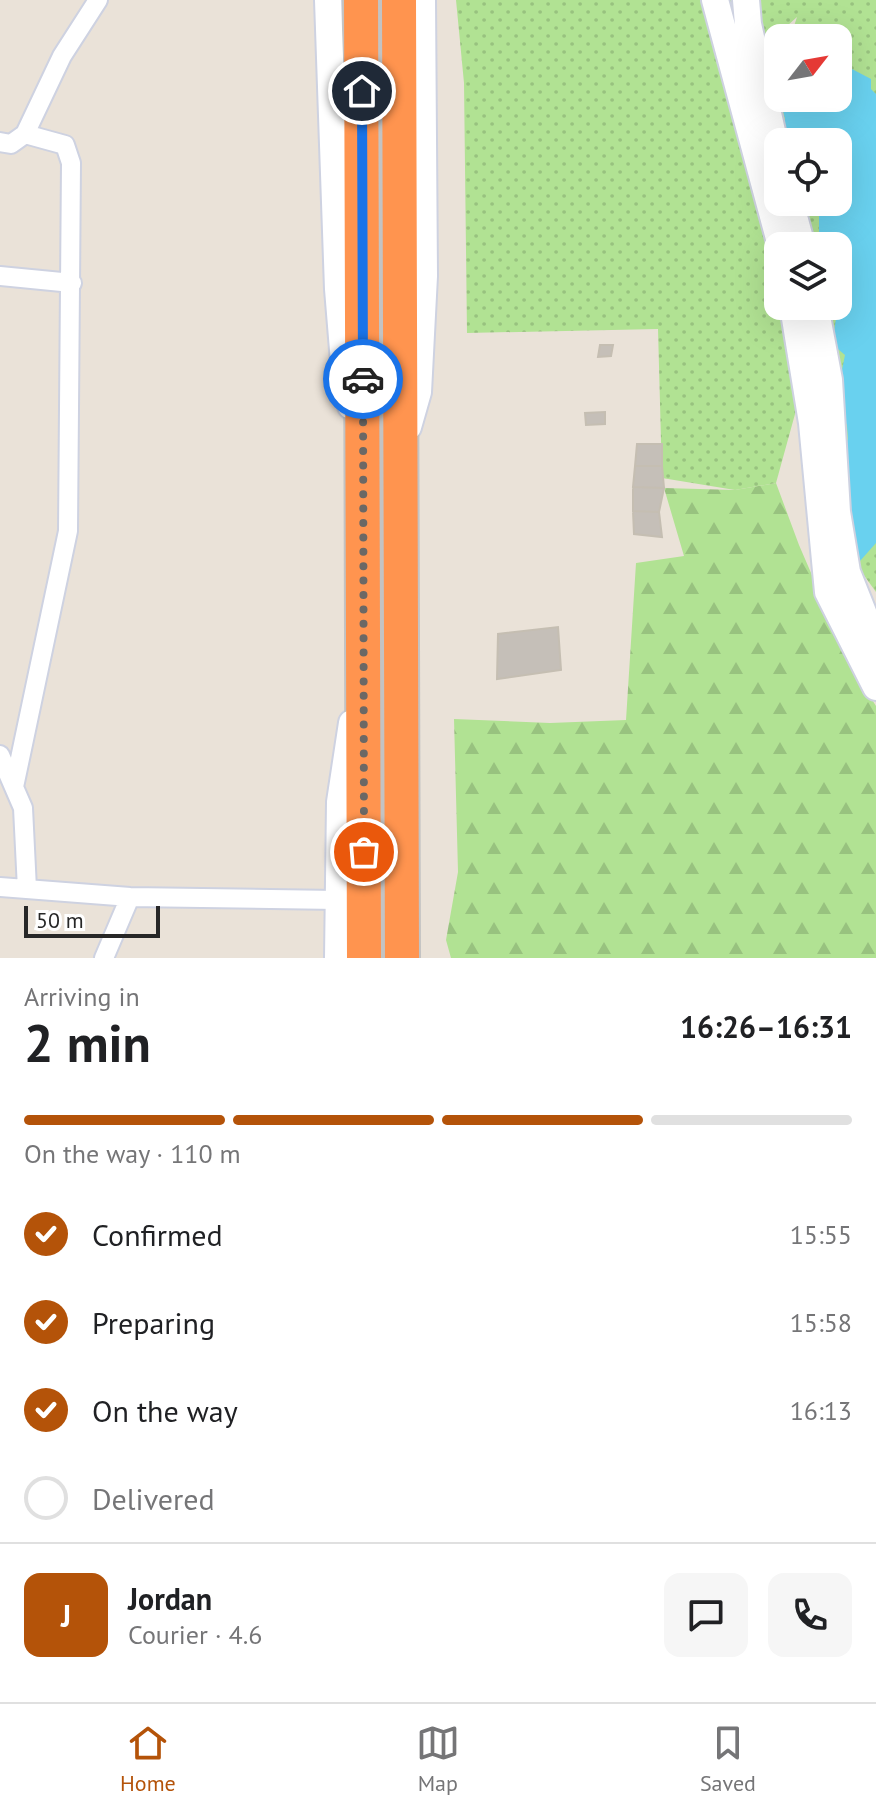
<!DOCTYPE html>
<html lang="en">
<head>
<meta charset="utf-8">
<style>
  :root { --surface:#fff; --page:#f6f6f6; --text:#202124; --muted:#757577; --line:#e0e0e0; --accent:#b45309 }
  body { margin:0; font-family:"PT Sans",sans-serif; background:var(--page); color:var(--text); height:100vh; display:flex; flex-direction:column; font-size:30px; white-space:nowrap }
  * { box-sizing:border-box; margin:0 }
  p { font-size:26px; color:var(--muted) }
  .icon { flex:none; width:44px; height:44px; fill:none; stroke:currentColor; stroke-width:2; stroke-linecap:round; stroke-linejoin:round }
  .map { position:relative; height:958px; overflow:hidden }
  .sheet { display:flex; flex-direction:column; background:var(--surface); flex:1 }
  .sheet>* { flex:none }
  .needle { width:52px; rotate:59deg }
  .controls { position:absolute; left:764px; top:24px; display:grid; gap:16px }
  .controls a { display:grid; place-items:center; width:88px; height:88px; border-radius:16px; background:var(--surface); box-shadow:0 8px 32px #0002; font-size:40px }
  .scale { position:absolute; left:24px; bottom:20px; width:136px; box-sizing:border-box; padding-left:8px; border:4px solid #272727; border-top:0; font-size:22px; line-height:28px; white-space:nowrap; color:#272727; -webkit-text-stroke:6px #fff; paint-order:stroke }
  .pin { position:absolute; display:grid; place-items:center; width:68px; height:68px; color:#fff; margin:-34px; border:4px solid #fff; border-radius:50%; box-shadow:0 2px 8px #0007 }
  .courier { position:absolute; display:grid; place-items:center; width:80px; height:80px; margin:-40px; border:6px solid #1a73e8; border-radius:50%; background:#fff; color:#222; box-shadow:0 2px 10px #0007 }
  .head em { font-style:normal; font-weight:600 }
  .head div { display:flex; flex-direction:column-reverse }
  .head { display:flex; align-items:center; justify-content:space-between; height:136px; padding:0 24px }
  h1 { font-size:52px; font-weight:600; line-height:60px }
  .bar { display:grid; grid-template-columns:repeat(4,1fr); gap:12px 8px; align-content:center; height:96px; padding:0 24px }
  .bar i { height:10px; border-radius:6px; background:var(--line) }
  .bar .current { background:var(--accent) }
  .bar p { grid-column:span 4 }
  .line { display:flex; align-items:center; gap:20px; padding:0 24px; border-top:2px solid var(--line) }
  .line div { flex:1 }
  .round { display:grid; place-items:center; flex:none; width:84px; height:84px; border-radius:16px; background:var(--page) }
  ol { padding:0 24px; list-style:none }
  li { display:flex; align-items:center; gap:24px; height:88px }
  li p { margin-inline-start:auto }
  li .icon { padding:8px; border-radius:50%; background:var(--accent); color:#fff; stroke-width:4 }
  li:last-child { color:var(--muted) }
  li i { width:44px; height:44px; border:4px solid var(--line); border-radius:50% }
  .dock { display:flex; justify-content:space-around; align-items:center; height:112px; border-top:2px solid var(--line); background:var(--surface); font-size:22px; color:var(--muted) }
  .dock a { display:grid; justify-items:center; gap:4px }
  .dock .current { color:var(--accent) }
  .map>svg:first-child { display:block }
  .forest { fill:url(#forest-firs) }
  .park { fill:url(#park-dots); fill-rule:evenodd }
  .water { fill:#69d1ef }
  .building { fill:#c5bfb8; stroke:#c5beb2; stroke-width:2 }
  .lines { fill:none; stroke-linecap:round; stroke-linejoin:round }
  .street-casing { stroke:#ced2e1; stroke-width:22 }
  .secondary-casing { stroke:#ced2e1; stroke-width:30 }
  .highway-casing { stroke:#c3c3c3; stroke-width:38 }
  .street { stroke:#fff; stroke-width:18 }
  .secondary { stroke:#fff; stroke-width:26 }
  .highway { stroke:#ff944f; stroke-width:34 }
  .done { stroke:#6b6865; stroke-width:8; stroke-dasharray:0 14.4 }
  .route { stroke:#1a73e8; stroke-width:10 }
</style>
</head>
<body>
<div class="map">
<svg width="876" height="958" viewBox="0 0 876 958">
  <defs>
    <pattern id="forest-firs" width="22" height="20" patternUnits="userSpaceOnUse" patternTransform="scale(2)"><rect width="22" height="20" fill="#b1e293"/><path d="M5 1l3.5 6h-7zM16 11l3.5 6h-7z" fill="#98c27f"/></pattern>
    <pattern id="park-dots" width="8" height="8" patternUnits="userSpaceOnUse" patternTransform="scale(2)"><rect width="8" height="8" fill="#b1e293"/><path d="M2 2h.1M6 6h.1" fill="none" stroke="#98c27f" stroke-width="1.8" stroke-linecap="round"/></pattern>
  </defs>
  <rect width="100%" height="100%" fill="#eae2d8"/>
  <path class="forest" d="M776,483L799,545L852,668L876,706V958H451L446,940L458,872L454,719L550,723L626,720L636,563L684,556L664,488L735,490Z"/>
  <path class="park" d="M456,0H876V592L842,545L819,306H838V246H812L797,202H838V142H780L778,152V306H816L819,327L776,483L735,490L662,478L658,329L467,333L464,83ZM797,17L790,38H838V98H778V72L769,95L768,43Z"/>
  <path class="water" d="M838,57L852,69L871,79V89L876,94V543L860,561L850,550L841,453L848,439L847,425L838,412L836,374L842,370L845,355L832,344L838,306V246H819V211L803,209L799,202H838V142H787L780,131L785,119L780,98H838Z"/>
  <path class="building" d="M600,345H613L611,356L598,357Z
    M605,412V424L586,425L585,413Z
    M637,444H662V466H635Z
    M635,466H662L664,488L633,487Z
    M633,487L664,488L659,512L633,511Z
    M633,511L659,512L662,537L634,534Z
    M558,627L561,670L497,679L498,634Z"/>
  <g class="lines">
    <defs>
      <path id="street" d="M0,142L11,144L25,134L62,56L98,0
        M0,276L72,283
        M0,755L23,808L27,889
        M14,787L68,531L71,163L65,145L25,134
        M0,887L130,897L338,900
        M104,958L130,897"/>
      <path id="secondary" d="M328,0L338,289L344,362L351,406
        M715,0L781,246
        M746,0L748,24L778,158
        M790,202L802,246
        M793,306L812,423L828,592L876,687
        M815,306L829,380L837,512L847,572L876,645
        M408,427L418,392L424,276L422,0
        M338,958L340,802L352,723"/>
      <path id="highway" d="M361,0L364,958
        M399,0L402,958"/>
    </defs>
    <use href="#street" class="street-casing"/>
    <use href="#secondary" class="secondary-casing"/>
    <use href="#highway" class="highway-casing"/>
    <use href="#street" class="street"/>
    <use href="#secondary" class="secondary"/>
    <use href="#highway" class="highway"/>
  </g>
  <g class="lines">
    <path class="done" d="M363,379L364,852"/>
    <path class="route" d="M362,91L363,379"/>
  </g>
</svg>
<div class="controls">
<a><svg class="needle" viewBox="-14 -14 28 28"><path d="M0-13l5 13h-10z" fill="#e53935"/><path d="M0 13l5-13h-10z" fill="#757577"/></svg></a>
<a><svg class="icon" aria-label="locate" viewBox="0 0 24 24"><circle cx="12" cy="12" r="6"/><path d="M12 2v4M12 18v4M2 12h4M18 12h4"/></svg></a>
<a><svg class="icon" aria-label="layers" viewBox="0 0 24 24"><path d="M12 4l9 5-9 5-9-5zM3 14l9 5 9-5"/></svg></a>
</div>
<div class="scale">50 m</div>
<div class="pin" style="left:364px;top:852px;background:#ea580c"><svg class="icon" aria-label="bag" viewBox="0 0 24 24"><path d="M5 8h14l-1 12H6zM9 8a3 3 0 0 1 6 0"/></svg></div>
<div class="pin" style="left:362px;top:91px;background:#1f2937"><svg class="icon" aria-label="home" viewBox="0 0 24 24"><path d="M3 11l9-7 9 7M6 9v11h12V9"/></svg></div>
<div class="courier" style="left:363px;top:379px"><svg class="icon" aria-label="car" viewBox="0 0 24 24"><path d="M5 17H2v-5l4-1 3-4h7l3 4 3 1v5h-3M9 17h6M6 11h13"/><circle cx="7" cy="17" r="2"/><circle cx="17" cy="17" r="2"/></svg></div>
</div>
<section class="sheet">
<div class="head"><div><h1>2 min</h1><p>Arriving in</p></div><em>16:26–16:31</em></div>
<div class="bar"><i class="current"></i><i class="current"></i><i class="current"></i><i></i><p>On the way · 110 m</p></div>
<ol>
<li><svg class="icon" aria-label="check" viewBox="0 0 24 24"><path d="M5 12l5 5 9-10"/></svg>Confirmed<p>15:55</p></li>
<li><svg class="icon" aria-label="check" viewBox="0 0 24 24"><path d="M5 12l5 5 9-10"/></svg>Preparing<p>15:58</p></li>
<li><svg class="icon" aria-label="check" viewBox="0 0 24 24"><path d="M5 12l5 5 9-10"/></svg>On the way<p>16:13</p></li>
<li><i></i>Delivered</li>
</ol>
<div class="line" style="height:144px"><b class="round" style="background:var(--accent);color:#fff">J</b><div><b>Jordan</b><p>Courier · 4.6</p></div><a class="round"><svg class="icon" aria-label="chat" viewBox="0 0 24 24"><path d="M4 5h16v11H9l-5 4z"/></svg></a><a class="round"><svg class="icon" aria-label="phone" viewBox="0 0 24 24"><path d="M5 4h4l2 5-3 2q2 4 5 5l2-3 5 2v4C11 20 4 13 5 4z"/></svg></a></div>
</section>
<nav class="dock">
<a class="current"><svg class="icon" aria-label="home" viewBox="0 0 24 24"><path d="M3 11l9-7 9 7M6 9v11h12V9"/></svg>Home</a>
<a><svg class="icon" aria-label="map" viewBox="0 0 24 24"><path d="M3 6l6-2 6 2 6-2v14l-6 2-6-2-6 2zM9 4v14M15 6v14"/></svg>Map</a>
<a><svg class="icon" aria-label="saved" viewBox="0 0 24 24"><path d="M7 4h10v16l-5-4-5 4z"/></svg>Saved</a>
</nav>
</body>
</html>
